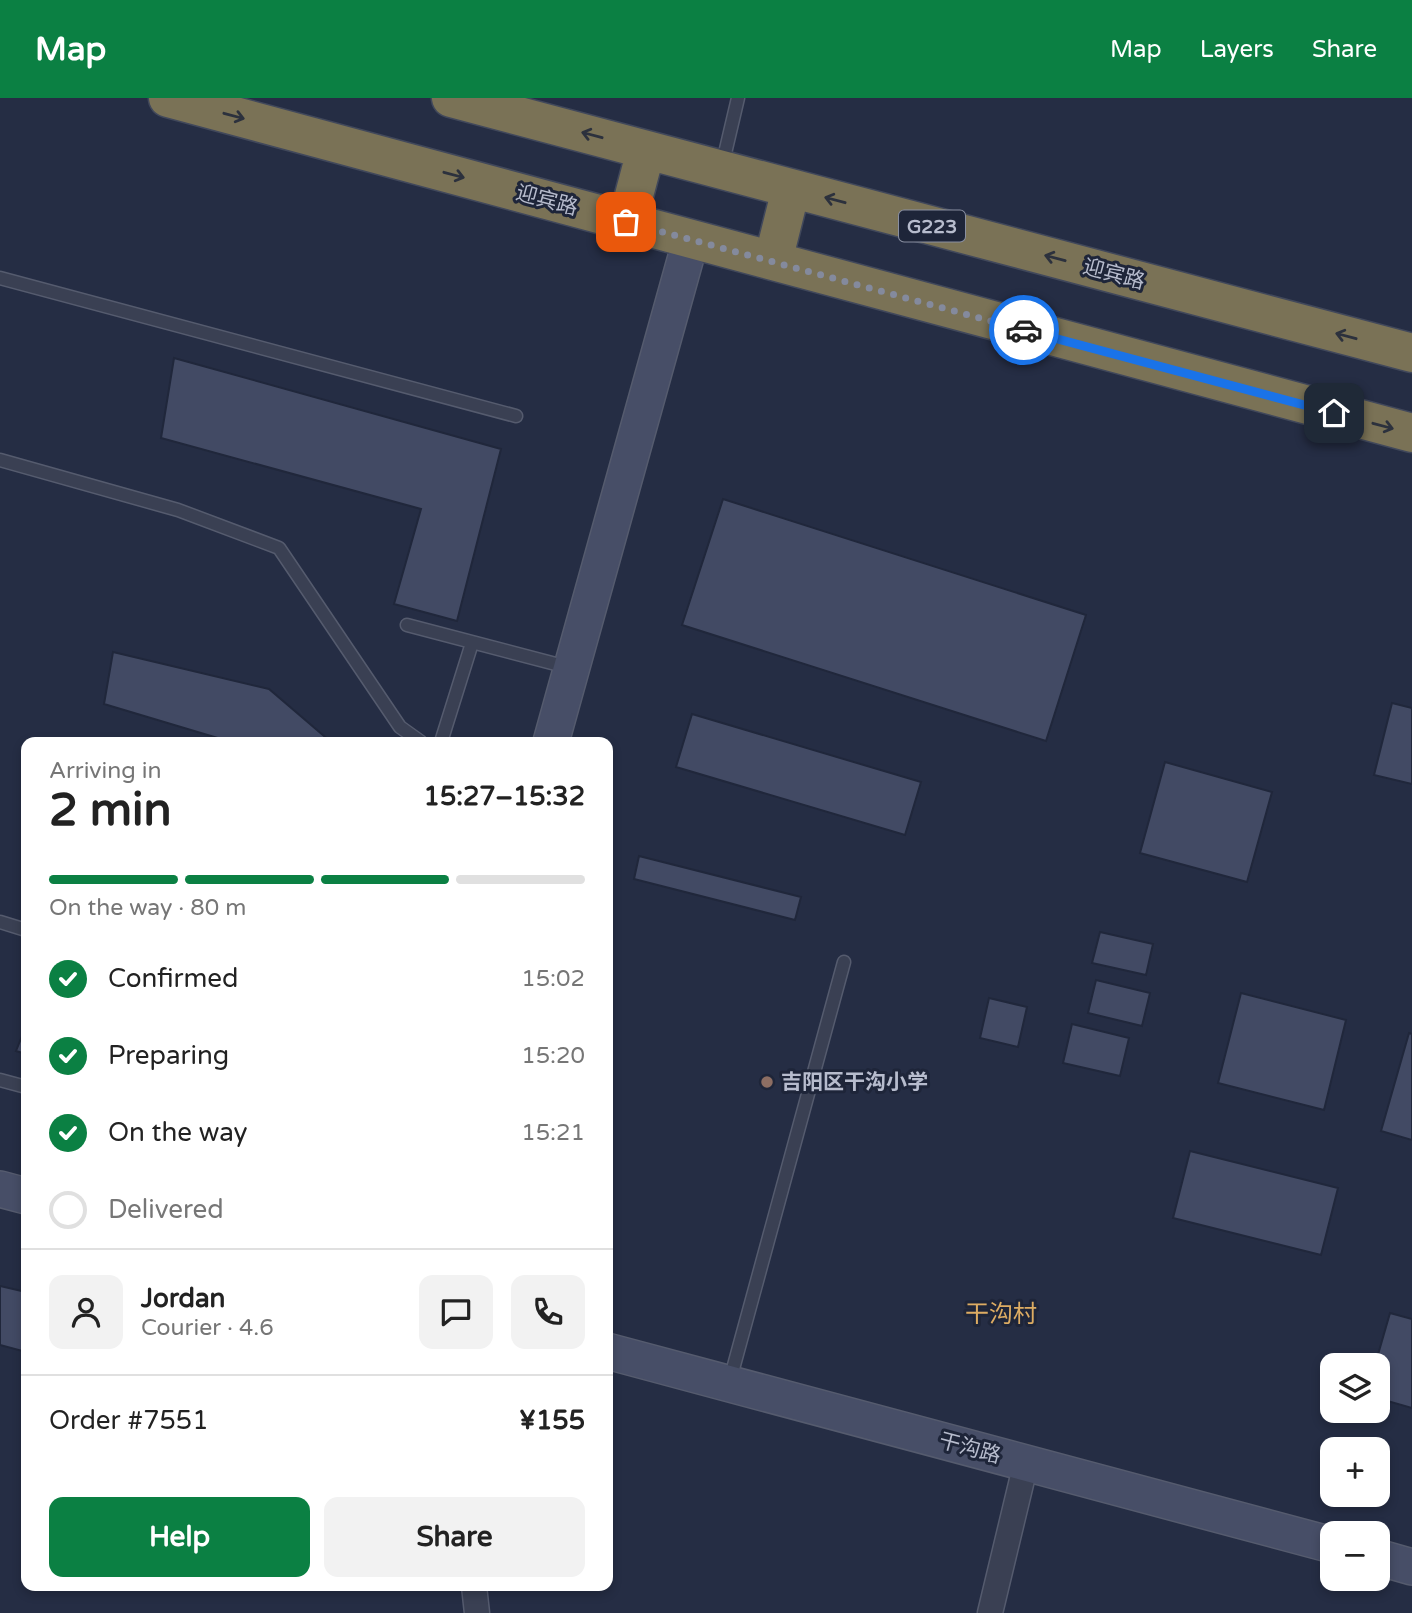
<!DOCTYPE html>
<html lang="en">
<head>
<meta charset="utf-8">
<style>
  :root { --surface:#fff; --page:#f2f2f2; --text:#222; --muted:#767676; --line:#e0e0e0; --accent:#0b8043 }
  body { margin:0; font-family:"Varela Round","Noto Sans SC",sans-serif; background:var(--page); color:var(--text); height:100vh; display:flex; flex-direction:column; font-size:26px; white-space:nowrap }
  * { box-sizing:border-box; margin:0 }
  p { font-size:23px; color:var(--muted) }
  .icon { flex:none; width:38px; height:38px; fill:none; stroke:currentColor; stroke-width:2; stroke-linecap:round; stroke-linejoin:round }
  .map { position:relative; flex:1; overflow:hidden }
  .details { position:absolute; left:21px; top:639px; width:592px; height:854px; display:flex; flex-direction:column; background:var(--surface); border-radius:14px; box-shadow:0 4px 10px #0003 }
  .details>* { flex:none }
  .controls { position:absolute; left:1320px; top:1255px; display:grid; gap:14px }
  .controls a { display:grid; place-items:center; width:70px; height:70px; border-radius:14px; background:var(--surface); box-shadow:0 4px 10px #0003; font-size:35px }
  .pin { position:absolute; display:grid; place-items:center; width:60px; height:60px; color:#fff; margin:-30px; border-radius:14px; box-shadow:0 4px 10px #0006 }
  .courier { position:absolute; display:grid; place-items:center; width:70px; height:70px; margin:-35px; border:5px solid #1a73e8; border-radius:50%; background:#fff; color:#222; box-shadow:0 2px 9px #0007 }
  .head em { font-style:normal; font-weight:800 }
  .head div { display:flex; flex-direction:column-reverse }
  .head { display:flex; align-items:center; justify-content:space-between; height:119px; padding:0 28px }
  h1 { font-size:46px; font-weight:800; line-height:52px }
  .bar { display:grid; grid-template-columns:repeat(4,1fr); gap:10px 7px; align-content:center; height:84px; padding:0 28px }
  .bar i { height:9px; border-radius:5px; background:var(--line) }
  .bar .current { background:var(--accent) }
  .bar p { grid-column:span 4 }
  .line { display:flex; align-items:center; gap:18px; padding:0 28px; border-top:2px solid var(--line) }
  .line div { flex:1 }
  .round { display:grid; place-items:center; flex:none; width:74px; height:74px; border-radius:14px; background:var(--page) }
  ol { padding:0 28px; list-style:none }
  li { display:flex; align-items:center; gap:21px; height:77px }
  li p { margin-inline-start:auto }
  li .icon { padding:7px; border-radius:50%; background:var(--accent); color:#fff; stroke-width:4 }
  li:last-child { color:var(--muted) }
  li i { width:38px; height:38px; border:4px solid var(--line); border-radius:50% }
  .cta { display:flex; gap:14px; margin-top:auto; padding:14px 28px }
  .cta a { flex:1; height:80px; border-radius:14px; background:var(--accent); color:#fff; font-size:28px; font-weight:800; line-height:80px; text-align:center }
  .cta a+a { background:var(--page); color:var(--text) }
  header { display:flex; align-items:center; gap:42px; box-sizing:border-box; height:98px; padding:0 35px; background:var(--accent); color:#fff }
  header strong { font-size:33px }
  nav { display:flex; gap:38px; margin-inline-start:auto; font-size:24px }
  .map>svg:first-child { display:block }
  .building { fill:#424a64; stroke:#20273b; stroke-width:2 }
  .lines { fill:none; stroke-linecap:round; stroke-linejoin:round }
  .lane-casing { stroke:#555b6e; stroke-width:15 }
  .street-casing { stroke:#555b6e; stroke-width:27 }
  .secondary-casing { stroke:#555b6e; stroke-width:38 }
  .highway-casing { stroke:#41485b; stroke-width:41 }
  .lane { stroke:#3a4053; stroke-width:12 }
  .street { stroke:#3a4053; stroke-width:24 }
  .secondary { stroke:#474e67; stroke-width:35 }
  .highway { stroke:#7a7256; stroke-width:38 }
  .oneway { stroke:#2c313d }
  .done { stroke:#848a9d; stroke-width:7; stroke-dasharray:0 12.6 }
  .route { stroke:#1a73e8; stroke-width:9 }
  .education-dot { fill:#8d6e63; stroke:#1e2539; stroke-width:2.5 }
  .labels { text-anchor:middle; stroke-width:6; stroke-linejoin:round; paint-order:stroke }
  .shield { fill:#1e2539; stroke:#898fa1; stroke-width:2 }
  .shield-label { font-size:19px; font-weight:bold; fill:#b7bccd }
  .street-label { font-size:21px; fill:#b7bccd; stroke:#1e2539 }
  .poi-label { font-size:21px; font-weight:bold; fill:#b7bccd; stroke:#1e2539; text-anchor:start }
  .quarter-label { font-size:24px; fill:#ddac63; stroke:#1e2539 }
</style>
</head>
<body>
<header>
<strong>Map</strong>
<nav><a>Map</a><a>Layers</a><a>Share</a></nav>
</header>
<div class="map">
<svg width="1412" height="1515" viewBox="0 0 1412 1515">
  <rect width="100%" height="100%" fill="#252d44"/>
  <path class="building" d="M174,260L501,351L457,523L394,506L421,411L161,340Z
    M723,401L1086,517L1046,643L682,527Z
    M113,554L269,591L331,644H231L104,606Z
    M1392,605L1412,610V686L1374,677Z
    M692,616L921,684L905,737L676,669Z
    M1165,664L1272,694L1247,784L1140,755Z
    M639,758L801,799L795,822L634,781Z
    M1100,834L1153,846L1146,877L1092,865Z
    M1096,882L1150,895L1142,928L1088,915Z
    M1241,895L1346,922L1324,1012L1218,985Z
    M989,900L1027,909L1018,949L980,940Z
    M1072,926L1129,940L1120,978L1063,965Z
    M26,928V956L16,953Z
    M1409,935L1412,936V1042L1381,1033Z
    M1190,1053L1338,1090L1321,1157L1173,1120Z
    M0,1188L26,1194V1254L0,1247Z
    M1390,1215L1412,1221V1310L1377,1300V1267H1375Z"/>
  <g class="lines">
    <defs>
      <path id="lane" d="M722,68L738,0
        M0,180L516,318
        M0,362L178,412L279,450L400,629L421,644
        M407,527L571,570
        M441,644L472,545
        M0,824L26,832
        M0,982L26,989
        M730,1282L844,864"/>
      <path id="street" d="M474,1488L477,1515
        M990,1515L1026,1365"/>
      <path id="secondary" d="M551,644L691,141
        M0,1091L26,1098
        M607,1253L1332,1447
        M1377,1459L1412,1469"/>
      <path id="highway" d="M168,0L1412,335
        M451,0L1412,255
        M627,124L646,52
        M773,163L791,91"/>
    </defs>
    <use href="#lane" class="lane-casing"/>
    <use href="#street" class="street-casing"/>
    <use href="#secondary" class="secondary-casing"/>
    <use href="#highway" class="highway-casing"/>
    <use href="#lane" class="lane"/>
    <use href="#street" class="street"/>
    <use href="#secondary" class="secondary"/>
    <use href="#highway" class="highway"/>
  </g>
  <defs><path id="oneway-shaft" d="M-6 0H5M1.5-3L5.5 0L1.5 3" fill="none" stroke-width="1.6" stroke-linecap="round" stroke-linejoin="round" transform="scale(1.75)"/></defs>
  <g class="oneway">
    <use href="#oneway-shaft" transform="translate(234 18) rotate(15)"/>
    <use href="#oneway-shaft" transform="translate(592 37) rotate(-165)"/>
    <use href="#oneway-shaft" transform="translate(454 77) rotate(15)"/>
    <use href="#oneway-shaft" transform="translate(835 102) rotate(-165)"/>
    <use href="#oneway-shaft" transform="translate(1055 160) rotate(-165)"/>
    <use href="#oneway-shaft" transform="translate(1346 238) rotate(-165)"/>
    <use href="#oneway-shaft" transform="translate(1383 328) rotate(15)"/>
  </g>
  <g class="lines">
    <path class="done" d="M626,124L1024,232"/>
    <path class="route" d="M1024,232L1334,315"/>
  </g>
  <circle class="education-dot" cx="767" cy="984" r="7"/>
  <g class="labels">
    <rect class="shield" x="899" y="112.5" width="66" height="31" rx="5"/>
    <g class="shield-label">
      <text x="932" y="135">G223</text>
    </g>
    <g class="street-label">
      <text transform="translate(547 102) rotate(15)" y="7">迎宾路</text>
      <text transform="translate(1114 176) rotate(15)" y="7">迎宾路</text>
      <text transform="translate(970 1350) rotate(15)" y="7">干沟路</text>
    </g>
    <g class="poi-label">
      <text x="781" y="991">吉阳区干沟小学</text>
    </g>
    <g class="quarter-label">
      <text x="1001" y="1224">干沟村</text>
    </g>
  </g>
</svg>
<div class="controls">
<a><svg class="icon" aria-label="layers" viewBox="0 0 24 24"><path d="M12 4l9 5-9 5-9-5zM3 14l9 5 9-5"/></svg></a>
<a>+</a>
<a>−</a>
</div>
<div class="pin" style="left:626px;top:124px;background:#ea580c"><svg class="icon" aria-label="bag" viewBox="0 0 24 24"><path d="M5 8h14l-1 12H6zM9 8a3 3 0 0 1 6 0"/></svg></div>
<div class="pin" style="left:1334px;top:315px;background:#1f2937"><svg class="icon" aria-label="home" viewBox="0 0 24 24"><path d="M3 11l9-7 9 7M6 9v11h12V9"/></svg></div>
<div class="courier" style="left:1024px;top:232px"><svg class="icon" aria-label="car" viewBox="0 0 24 24"><path d="M5 17H2v-5l4-1 3-4h7l3 4 3 1v5h-3M9 17h6M6 11h13"/><circle cx="7" cy="17" r="2"/><circle cx="17" cy="17" r="2"/></svg></div>
<section class="details">
<div class="head"><div><h1>2 min</h1><p>Arriving in</p></div><em>15:27–15:32</em></div>
<div class="bar"><i class="current"></i><i class="current"></i><i class="current"></i><i></i><p>On the way · 80 m</p></div>
<ol>
<li><svg class="icon" aria-label="check" viewBox="0 0 24 24"><path d="M5 12l5 5 9-10"/></svg>Confirmed<p>15:02</p></li>
<li><svg class="icon" aria-label="check" viewBox="0 0 24 24"><path d="M5 12l5 5 9-10"/></svg>Preparing<p>15:20</p></li>
<li><svg class="icon" aria-label="check" viewBox="0 0 24 24"><path d="M5 12l5 5 9-10"/></svg>On the way<p>15:21</p></li>
<li><i></i>Delivered</li>
</ol>
<div class="line" style="height:126px"><a class="round"><svg class="icon" aria-label="person" viewBox="0 0 24 24"><circle cx="12" cy="8" r="4"/><path d="M4 21q1-7 8-7t8 7"/></svg></a><div><b>Jordan</b><p>Courier · 4.6</p></div><a class="round"><svg class="icon" aria-label="chat" viewBox="0 0 24 24"><path d="M4 5h16v11H9l-5 4z"/></svg></a><a class="round"><svg class="icon" aria-label="phone" viewBox="0 0 24 24"><path d="M5 4h4l2 5-3 2q2 4 5 5l2-3 5 2v4C11 20 4 13 5 4z"/></svg></a></div>
<div class="line" style="height:91px"><div>Order #7551</div><b>¥155</b></div>
<div class="cta"><a>Help</a><a>Share</a></div>
</section>
</div>
</body>
</html>
